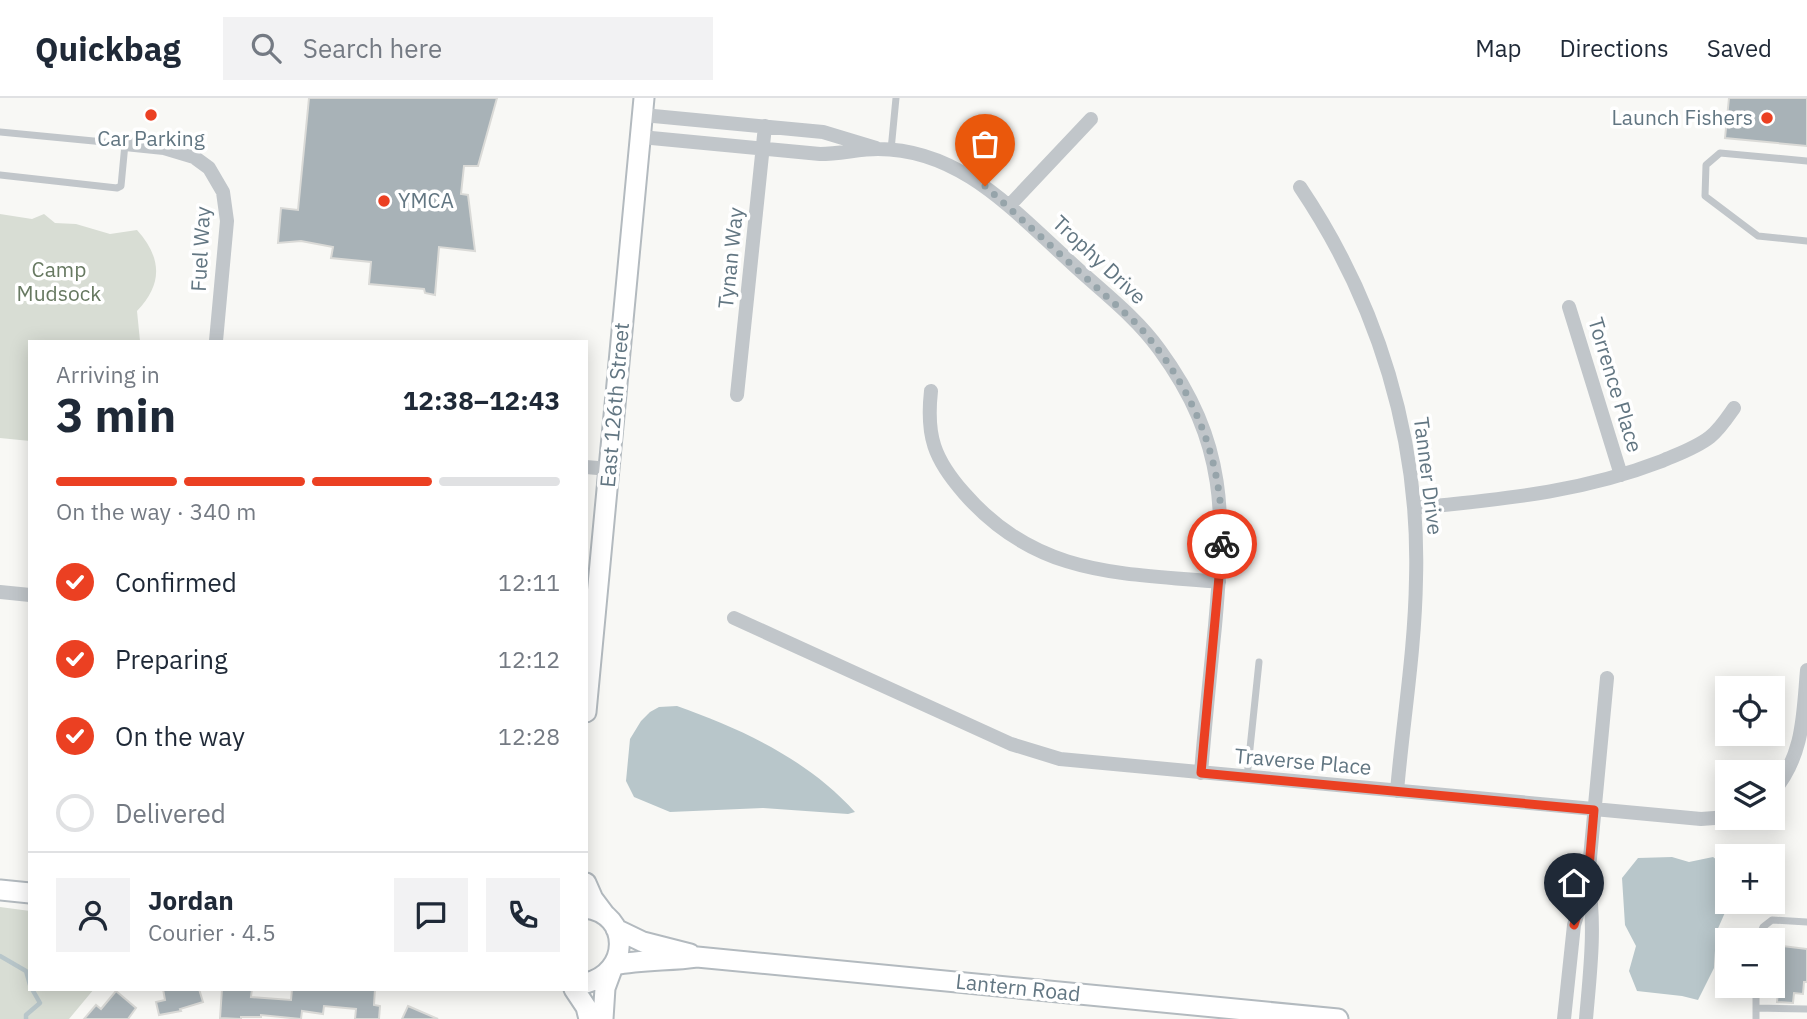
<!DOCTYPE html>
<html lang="en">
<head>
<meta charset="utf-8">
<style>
  :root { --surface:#fff; --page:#f2f2f3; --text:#1f2937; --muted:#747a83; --line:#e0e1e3; --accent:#eb4022 }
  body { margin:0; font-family:"IBM Plex Sans",sans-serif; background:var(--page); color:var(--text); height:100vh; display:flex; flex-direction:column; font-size:26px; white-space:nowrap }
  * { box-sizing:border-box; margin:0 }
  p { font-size:23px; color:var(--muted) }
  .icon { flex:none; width:38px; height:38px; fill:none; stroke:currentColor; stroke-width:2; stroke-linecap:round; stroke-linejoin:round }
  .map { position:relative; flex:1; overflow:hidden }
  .sheet { position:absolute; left:28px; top:242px; width:560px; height:651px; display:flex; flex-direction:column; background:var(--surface); border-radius:0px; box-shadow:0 4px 18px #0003 }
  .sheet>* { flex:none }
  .tools { position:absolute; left:1715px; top:578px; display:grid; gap:14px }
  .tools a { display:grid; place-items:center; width:70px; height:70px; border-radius:0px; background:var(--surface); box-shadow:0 4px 18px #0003; font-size:35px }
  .pin { position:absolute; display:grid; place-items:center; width:60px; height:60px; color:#fff; margin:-72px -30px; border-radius:50% 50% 50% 0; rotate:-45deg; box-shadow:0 0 7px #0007 }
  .pin .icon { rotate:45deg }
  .courier { position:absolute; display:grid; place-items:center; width:70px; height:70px; margin:-35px; border:5px solid #eb4022; border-radius:50%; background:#fff; color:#222; box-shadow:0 2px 9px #0007 }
  .summary em { font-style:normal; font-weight:700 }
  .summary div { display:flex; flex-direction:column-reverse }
  .summary { display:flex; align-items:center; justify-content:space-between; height:119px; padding:0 28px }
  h1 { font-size:46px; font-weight:700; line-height:52px }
  .bar { display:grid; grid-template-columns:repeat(4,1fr); gap:10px 7px; align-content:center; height:84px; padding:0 28px }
  .bar i { height:9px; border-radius:5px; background:var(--line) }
  .bar .current { background:var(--accent) }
  .bar p { grid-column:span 4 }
  .line { display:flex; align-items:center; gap:18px; padding:0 28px; border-top:2px solid var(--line) }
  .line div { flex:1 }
  .round { display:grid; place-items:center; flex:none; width:74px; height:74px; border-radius:0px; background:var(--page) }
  ol { padding:0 28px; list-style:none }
  li { display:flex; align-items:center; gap:21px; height:77px }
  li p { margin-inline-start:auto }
  li .icon { padding:7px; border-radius:50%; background:var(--accent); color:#fff; stroke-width:4 }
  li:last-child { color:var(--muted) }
  li i { width:38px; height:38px; border:4px solid var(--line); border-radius:50% }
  header { display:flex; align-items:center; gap:42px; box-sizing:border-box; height:98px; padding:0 35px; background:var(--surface); border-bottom:2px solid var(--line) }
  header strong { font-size:33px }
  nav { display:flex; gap:38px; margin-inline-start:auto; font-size:24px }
  .search { width:490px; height:63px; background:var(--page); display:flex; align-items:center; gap:18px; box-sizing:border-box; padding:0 24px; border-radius:0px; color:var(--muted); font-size:26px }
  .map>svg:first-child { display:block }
  .green { fill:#d8ddd4 }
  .water { fill:#b8c6ca }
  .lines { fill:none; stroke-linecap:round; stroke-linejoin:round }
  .stream { stroke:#b8c6ca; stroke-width:4.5 }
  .building { fill:#a8b2b7; stroke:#dadad7; stroke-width:2 }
  .secondary-casing { stroke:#b3babf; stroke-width:23 }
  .lane { stroke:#c1c6ca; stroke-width:7 }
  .street { stroke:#c1c6ca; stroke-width:14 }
  .secondary { stroke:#fff; stroke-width:19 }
  .done { stroke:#96a4aa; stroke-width:7; stroke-dasharray:0 12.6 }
  .route { stroke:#eb4022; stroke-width:9 }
  .poi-dot { fill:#eb4022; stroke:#fff; stroke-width:2.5 }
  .labels { text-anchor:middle; stroke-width:7; stroke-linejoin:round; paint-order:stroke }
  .poi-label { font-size:21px; fill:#627682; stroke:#fff; text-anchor:end }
  .street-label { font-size:21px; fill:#627682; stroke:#fff }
  .park-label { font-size:21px; fill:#677961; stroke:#fff }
</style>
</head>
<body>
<header>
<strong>Quickbag</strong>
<div class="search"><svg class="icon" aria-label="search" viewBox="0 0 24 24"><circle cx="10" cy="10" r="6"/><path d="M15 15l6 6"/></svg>Search here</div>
<nav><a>Map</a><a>Directions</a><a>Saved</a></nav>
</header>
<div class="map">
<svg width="1807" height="921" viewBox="0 0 1807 921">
  <rect width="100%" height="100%" fill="#f8f8f5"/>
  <path class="green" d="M0,116L32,121L44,116L55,125L76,126L110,136L137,132C162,160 163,186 137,213L140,243H30V343L0,340Z
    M0,809L30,813V891H94L69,921H0Z"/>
  <path class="water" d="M677,608C742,631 807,661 855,714L848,716L763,710L670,714L634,699L626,683L630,641L641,623L650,614L659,609Z
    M1672,759L1689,764L1713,759L1727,769V803H1730L1716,835L1714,870L1698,902L1682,898L1637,893L1629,873L1636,848L1625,827L1622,780L1638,760Z"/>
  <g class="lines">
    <path class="stream" d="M0,858L26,873L30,887
      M26,921V917L40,905L32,891"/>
  </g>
  <path class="building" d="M309,0H497L478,68H464L461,96L468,97L475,153L439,149L435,197L425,195L424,191L369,186L371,164L331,160L333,149L301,143L278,145L281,110L298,112Z
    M1729,0H1807V48L1725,40Z
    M1773,847L1807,851V884H1804L1803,896L1794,895L1793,905L1777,904L1778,894H1773Z
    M163,891H199L203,904L180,911L181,913L159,917L156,904L165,902Z
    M222,891H252L251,899L291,902L292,891H375L374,907L380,908L379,921H355L356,911L324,908L323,916L302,913L301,921L261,917V919H241V921L220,920Z
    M116,893L136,910L128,921H84L96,907L101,911Z
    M408,908L438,921H402Z"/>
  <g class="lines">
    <defs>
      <path id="secondary" d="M586,614L644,0
        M586,785L593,801L605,817
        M0,792L30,795
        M586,810C631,816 630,875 586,885
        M616,831L643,844L690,856
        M614,867C642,861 669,863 697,859L1338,921
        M574,891L586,909L589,921
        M603,921L605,890L612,871"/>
    </defs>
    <use href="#secondary" class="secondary-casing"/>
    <path class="lane" d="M0,34L125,46L121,88L117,90L0,77
      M891,52L896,0
      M1807,63L1720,55L1706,67L1705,98L1758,138L1807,143
      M1247,679L1259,564
      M1758,842L1763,829L1772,822L1807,824
      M1756,910L1807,911
      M1756,921V887"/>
    <path class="street" d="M643,17L823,34L876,50
      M641,39L820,56C840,56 859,51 878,51C958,51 1010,109 1065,159C1096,189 1134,216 1159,251C1228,345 1225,418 1215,528C1210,577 1205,626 1201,675
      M125,46L164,50L194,59L209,70L223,94L227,123L216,243
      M1300,89C1378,205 1420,341 1416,481C1415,552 1403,623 1397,693
      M1009,108L1091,21
      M1569,209L1621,377
      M931,293C926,338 934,361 964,395C1036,478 1119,475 1219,484
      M737,297L765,28
      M586,369L609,371
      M1415,410C1502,401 1579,395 1662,363C1678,356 1696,350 1710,339C1720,331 1727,320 1734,310
      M0,494L30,497
      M734,520L1011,646L1060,661L1701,721L1728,719
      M1773,694C1804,657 1803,617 1807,572
      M1564,921L1574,827L1588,782
      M1586,921C1590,874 1596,828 1588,781L1607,580"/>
    <use href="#secondary" class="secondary"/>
  </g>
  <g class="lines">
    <path class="done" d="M985,88L1138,227C1193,289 1224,362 1222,446"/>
    <path class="route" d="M1222,446L1201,675L1594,712L1588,781L1574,827"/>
  </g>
  <g class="poi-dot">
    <circle cx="151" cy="17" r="7"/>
    <circle cx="1767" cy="20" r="7"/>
    <circle cx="384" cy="103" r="7"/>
  </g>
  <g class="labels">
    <g class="poi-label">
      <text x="1753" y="27">Launch Fishers</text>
      <text x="151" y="48" text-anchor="middle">Car Parking</text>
      <text x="398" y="110" text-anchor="start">YMCA</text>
    </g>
    <g class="street-label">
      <text transform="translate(201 151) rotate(-87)" y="7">Fuel Way</text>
      <text transform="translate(731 160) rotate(-84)" y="7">Tynan Way</text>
      <text transform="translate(1099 162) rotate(43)" y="7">Trophy Drive</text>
      <text transform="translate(1615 287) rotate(73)" y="7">Torrence Place</text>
      <text transform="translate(615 307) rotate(-85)" y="7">East 126th Street</text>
      <text transform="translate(1428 378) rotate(83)" y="7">Tanner Drive</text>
      <text transform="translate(1303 664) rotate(5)" y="7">Traverse Place</text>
      <text transform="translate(1018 890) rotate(6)" y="7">Lantern Road</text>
    </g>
    <g class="park-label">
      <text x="59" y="179">Camp<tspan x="59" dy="24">Mudsock</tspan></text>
    </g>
  </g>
</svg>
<div class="tools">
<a><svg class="icon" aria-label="locate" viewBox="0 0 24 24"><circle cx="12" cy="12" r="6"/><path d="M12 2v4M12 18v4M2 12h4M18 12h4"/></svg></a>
<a><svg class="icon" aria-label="layers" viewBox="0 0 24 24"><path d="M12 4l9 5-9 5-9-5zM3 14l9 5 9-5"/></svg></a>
<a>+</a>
<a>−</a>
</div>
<div class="pin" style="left:985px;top:88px;background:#ea580c"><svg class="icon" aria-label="bag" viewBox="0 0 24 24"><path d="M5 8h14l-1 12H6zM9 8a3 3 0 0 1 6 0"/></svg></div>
<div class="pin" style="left:1574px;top:827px;background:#1f2937"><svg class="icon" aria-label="home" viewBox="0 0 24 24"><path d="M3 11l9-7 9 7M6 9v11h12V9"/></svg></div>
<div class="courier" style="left:1222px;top:446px"><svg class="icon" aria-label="bike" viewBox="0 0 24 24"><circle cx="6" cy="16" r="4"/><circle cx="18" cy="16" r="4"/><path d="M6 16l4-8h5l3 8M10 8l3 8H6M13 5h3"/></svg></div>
<section class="sheet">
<div class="summary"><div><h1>3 min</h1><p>Arriving in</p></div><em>12:38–12:43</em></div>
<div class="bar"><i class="current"></i><i class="current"></i><i class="current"></i><i></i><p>On the way · 340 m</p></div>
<ol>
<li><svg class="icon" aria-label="check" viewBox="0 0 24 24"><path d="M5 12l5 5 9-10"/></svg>Confirmed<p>12:11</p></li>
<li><svg class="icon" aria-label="check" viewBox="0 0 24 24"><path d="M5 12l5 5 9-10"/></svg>Preparing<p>12:12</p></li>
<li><svg class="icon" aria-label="check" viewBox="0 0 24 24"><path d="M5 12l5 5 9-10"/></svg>On the way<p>12:28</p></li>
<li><i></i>Delivered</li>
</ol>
<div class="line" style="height:126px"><a class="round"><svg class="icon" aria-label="person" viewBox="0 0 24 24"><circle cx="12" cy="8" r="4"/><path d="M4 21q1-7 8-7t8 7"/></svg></a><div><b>Jordan</b><p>Courier · 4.5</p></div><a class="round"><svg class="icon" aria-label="chat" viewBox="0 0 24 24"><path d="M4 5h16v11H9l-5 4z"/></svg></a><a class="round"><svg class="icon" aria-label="phone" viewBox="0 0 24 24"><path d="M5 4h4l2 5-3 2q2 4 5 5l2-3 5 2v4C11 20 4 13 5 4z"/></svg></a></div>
</section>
</div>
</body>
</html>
